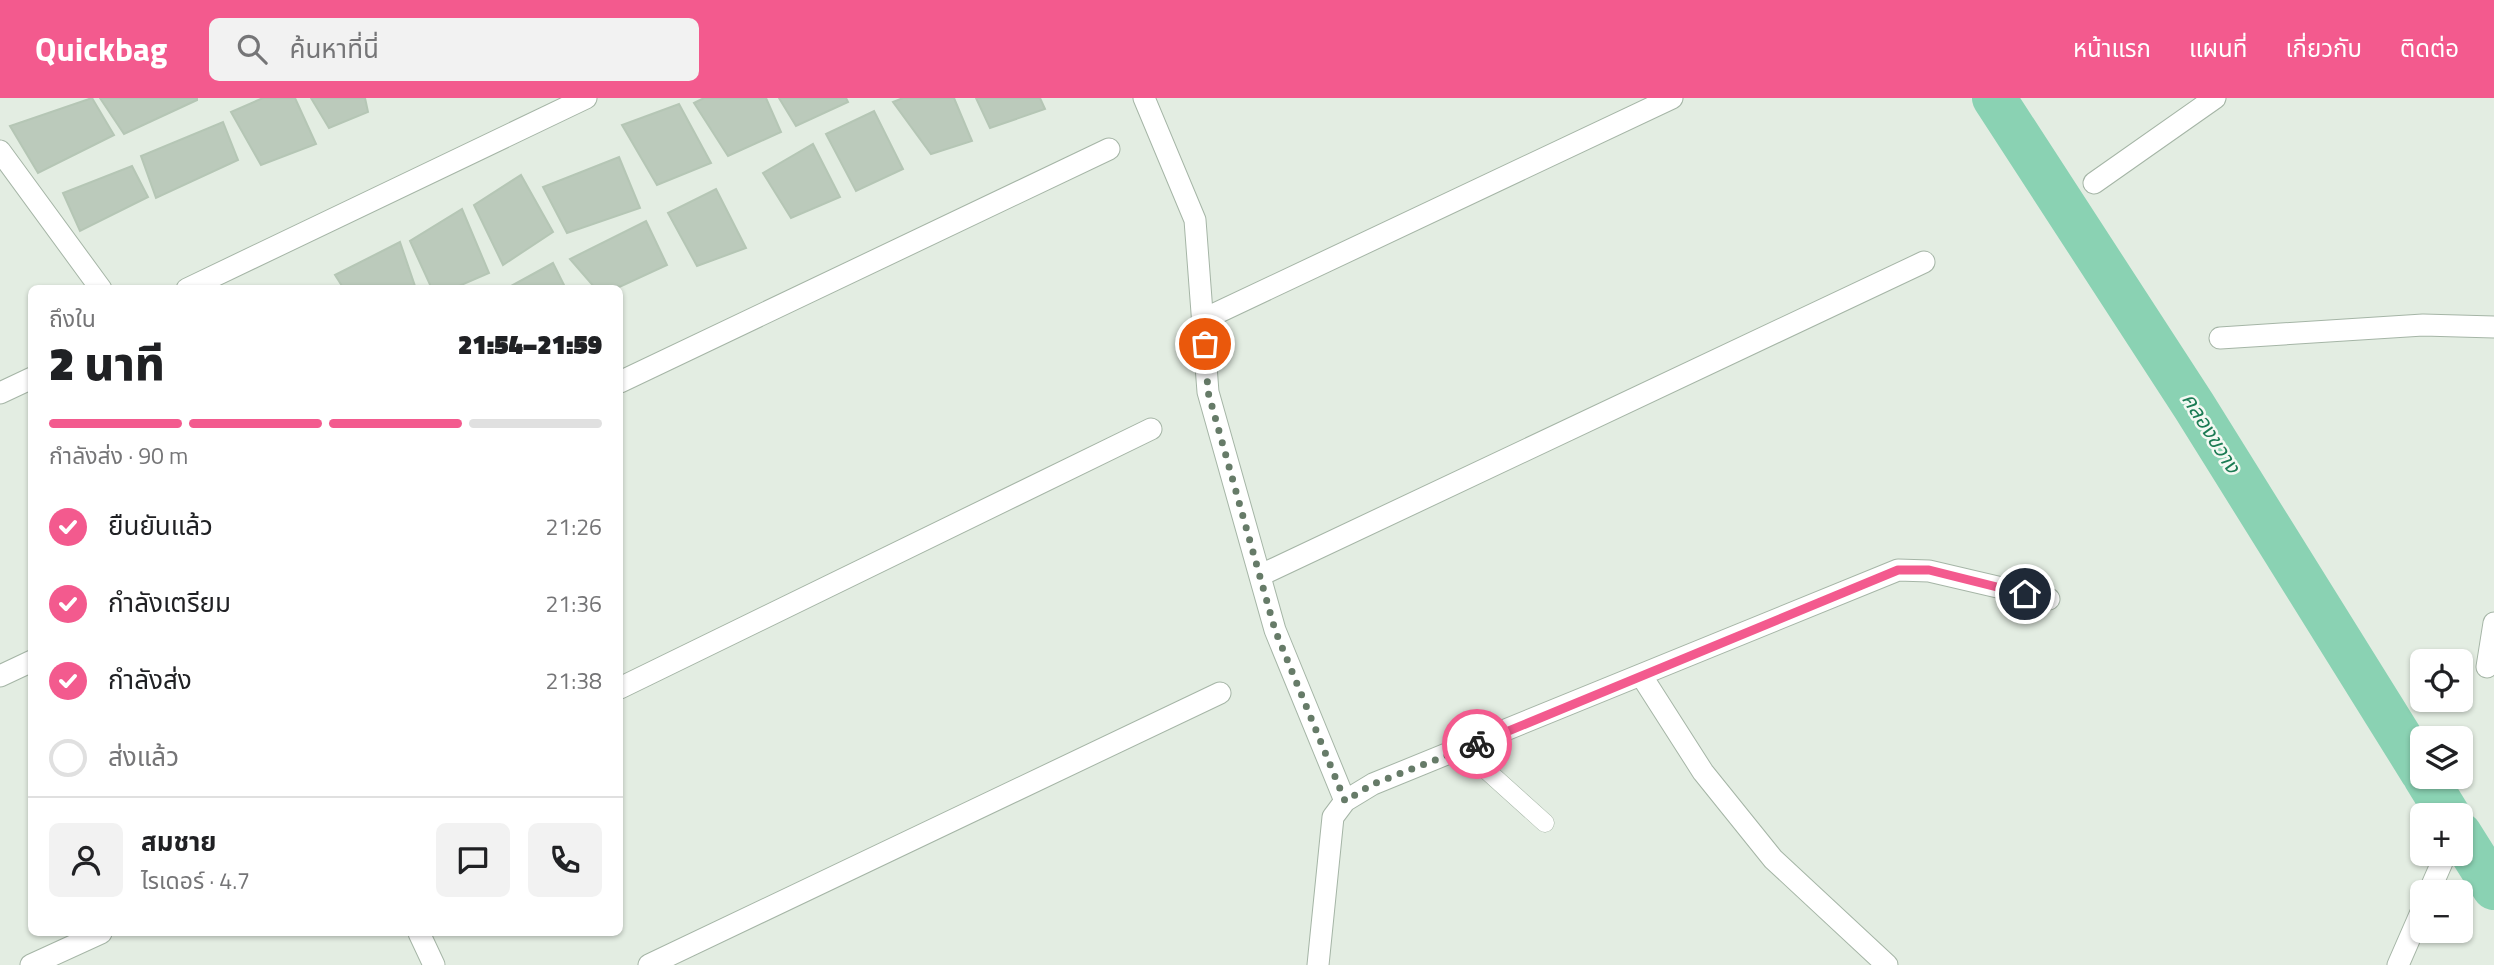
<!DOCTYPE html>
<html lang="th">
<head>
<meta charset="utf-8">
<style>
  :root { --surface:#fff; --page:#f2f2f2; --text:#202124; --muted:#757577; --line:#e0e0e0; --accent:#f35a8e }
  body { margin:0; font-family:"Titillium Web","Noto Sans Thai",sans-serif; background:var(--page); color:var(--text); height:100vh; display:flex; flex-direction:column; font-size:26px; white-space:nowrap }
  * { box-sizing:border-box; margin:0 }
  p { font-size:23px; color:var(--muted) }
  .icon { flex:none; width:38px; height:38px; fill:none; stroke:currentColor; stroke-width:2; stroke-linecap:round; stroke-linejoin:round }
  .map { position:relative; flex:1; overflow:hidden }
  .drawer { position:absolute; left:28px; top:187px; width:595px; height:651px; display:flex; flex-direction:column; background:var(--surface); border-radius:10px; box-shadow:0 2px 5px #0004 }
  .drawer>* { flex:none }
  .fabs { position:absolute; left:2410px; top:551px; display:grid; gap:14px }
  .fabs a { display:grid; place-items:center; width:63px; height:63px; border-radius:10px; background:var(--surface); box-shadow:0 2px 5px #0004; font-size:35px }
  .pin { position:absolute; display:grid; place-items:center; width:60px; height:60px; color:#fff; margin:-30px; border:4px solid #fff; border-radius:50%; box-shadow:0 2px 7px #0007 }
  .courier { position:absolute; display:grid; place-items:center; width:70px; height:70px; margin:-35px; border:5px solid #f35a8e; border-radius:50%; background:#fff; color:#222; box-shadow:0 2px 9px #0007 }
  .summary em { font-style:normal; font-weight:800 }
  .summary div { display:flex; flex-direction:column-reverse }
  .summary { display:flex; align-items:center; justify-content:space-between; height:119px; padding:0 21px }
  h1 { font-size:46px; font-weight:800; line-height:52px }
  .bar { display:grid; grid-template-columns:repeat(4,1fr); gap:10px 7px; align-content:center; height:84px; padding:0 21px }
  .bar i { height:9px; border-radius:5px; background:var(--line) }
  .bar .on { background:var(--accent) }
  .bar p { grid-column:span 4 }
  .line { display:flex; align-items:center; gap:18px; padding:0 21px; border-top:2px solid var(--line) }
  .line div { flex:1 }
  .round { display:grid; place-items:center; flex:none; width:74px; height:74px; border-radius:10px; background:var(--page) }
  ol { padding:0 21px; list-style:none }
  li { display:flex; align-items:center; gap:21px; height:77px }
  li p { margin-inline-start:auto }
  li .icon { padding:7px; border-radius:50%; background:var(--accent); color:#fff; stroke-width:4 }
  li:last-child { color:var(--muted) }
  li i { width:38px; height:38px; border:4px solid var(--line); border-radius:50% }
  header { display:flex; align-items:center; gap:42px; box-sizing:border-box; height:98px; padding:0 35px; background:var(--accent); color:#fff }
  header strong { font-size:33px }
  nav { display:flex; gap:38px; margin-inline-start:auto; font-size:24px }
  .search { width:490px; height:63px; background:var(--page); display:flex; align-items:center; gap:18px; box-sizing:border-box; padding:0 24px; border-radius:10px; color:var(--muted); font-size:26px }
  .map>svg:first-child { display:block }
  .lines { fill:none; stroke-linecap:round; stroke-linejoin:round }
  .canal { stroke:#8ad2b3; stroke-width:44 }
  .building { fill:#bbcabb; stroke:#b5c6b5; stroke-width:2 }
  .service-casing { stroke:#a5b5a6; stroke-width:19 }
  .minor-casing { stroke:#a5b5a6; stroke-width:23 }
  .service { stroke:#fff; stroke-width:18 }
  .minor { stroke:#fff; stroke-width:21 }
  .done { stroke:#667b68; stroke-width:7; stroke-dasharray:0 12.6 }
  .route { stroke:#f35a8e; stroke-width:9 }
  .labels { text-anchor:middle; stroke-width:5; stroke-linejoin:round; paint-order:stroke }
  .water-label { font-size:21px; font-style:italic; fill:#1b7b53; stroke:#f4f9f3 }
</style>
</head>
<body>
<header>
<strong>Quickbag</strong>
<div class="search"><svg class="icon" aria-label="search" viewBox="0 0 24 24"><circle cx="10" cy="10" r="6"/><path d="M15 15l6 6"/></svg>ค้นหาที่นี่</div>
<nav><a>หน้าแรก</a><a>แผนที่</a><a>เกี่ยวกับ</a><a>ติดต่อ</a></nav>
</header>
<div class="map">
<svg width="2494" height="867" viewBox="0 0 2494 867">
  <rect width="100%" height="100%" fill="#e3ede2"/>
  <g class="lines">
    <path class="canal" d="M1994,0L2194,308L2422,674
      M2425,679L2449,718
      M2460,736L2494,790"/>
  </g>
  <path class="building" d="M92,0L114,37L38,75L10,28Z
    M100,0H197V2L124,36Z
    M263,0H295L316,46L261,67L231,14Z
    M311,0H365L368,14L329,30Z
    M704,0H766L781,34L728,58L694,5Z
    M779,0H846L848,4L796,28Z
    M903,0H954L972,43L931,56L893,4Z
    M976,0H1040L1045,11L990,30Z
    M679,6L711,65L657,87L622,27Z
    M874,13L903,71L856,93L826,36Z
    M223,24L238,62L156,100L141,58Z
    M813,46L840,99L791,120L763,75Z
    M619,59L640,110L567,135L543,89Z
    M132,68L148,99L80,133L63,95Z
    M521,77L553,134L503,167L474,107Z
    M716,91L746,150L697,168L668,115Z
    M462,111L489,175L452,191H432L410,143Z
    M646,123L667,167L615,191H596L570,161Z
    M400,144L416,191H344L335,177Z
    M553,165L566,191H514L511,188Z"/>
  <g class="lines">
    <defs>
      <path id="service" d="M1464,652L1545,725"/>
      <path id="minor" d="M1144,0L1195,122L1208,294L1275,532L1345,703
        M0,53L101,191
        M2094,85L2215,0
        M187,191L586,0
        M1202,222L1672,0
        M2220,240L2423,227L2494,229
        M620,284L1109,51
        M0,295L32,280
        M1261,477L1924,164
        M2487,569L2494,525
        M1641,577L1703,674L1773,761L1887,867
        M0,578L32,563
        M620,590L1151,331
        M2429,794L2443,762
        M419,835L434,867
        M31,867L101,835
        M649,867L1220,595
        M1318,867L1333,719L1345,703L1373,686L1898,472L1929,473L2049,501
        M2398,867L2422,812"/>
    </defs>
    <use href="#service" class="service-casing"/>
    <use href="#minor" class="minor-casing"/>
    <use href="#service" class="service"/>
    <use href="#minor" class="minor"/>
  </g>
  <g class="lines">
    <path class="done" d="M1205,246L1208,294L1275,532L1345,703L1373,686L1477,646"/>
    <path class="route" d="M1477,646L1898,472H1929L2025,496"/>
  </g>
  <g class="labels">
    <g class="water-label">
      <text transform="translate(2211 335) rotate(58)" y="7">คลองขวาง</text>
    </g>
  </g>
</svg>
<div class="fabs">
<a><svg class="icon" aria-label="locate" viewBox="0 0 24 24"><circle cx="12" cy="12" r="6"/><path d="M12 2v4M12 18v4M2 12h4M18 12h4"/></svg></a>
<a><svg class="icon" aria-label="layers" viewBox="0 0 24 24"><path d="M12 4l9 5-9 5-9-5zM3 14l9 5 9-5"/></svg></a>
<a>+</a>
<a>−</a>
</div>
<div class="pin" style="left:1205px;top:246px;background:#ea580c"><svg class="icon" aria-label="bag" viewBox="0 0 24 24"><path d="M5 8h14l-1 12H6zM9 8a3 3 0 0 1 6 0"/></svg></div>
<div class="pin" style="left:2025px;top:496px;background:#1f2937"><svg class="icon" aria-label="home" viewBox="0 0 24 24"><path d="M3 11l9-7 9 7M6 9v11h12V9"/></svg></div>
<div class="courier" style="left:1477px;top:646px"><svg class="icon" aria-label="bike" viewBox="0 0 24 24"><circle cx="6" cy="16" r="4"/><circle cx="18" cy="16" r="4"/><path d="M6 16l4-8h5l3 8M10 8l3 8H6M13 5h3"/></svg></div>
<section class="drawer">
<div class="summary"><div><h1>2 นาที</h1><p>ถึงใน</p></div><em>21:54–21:59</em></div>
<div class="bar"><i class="on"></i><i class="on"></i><i class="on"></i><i></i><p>กำลังส่ง · 90 m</p></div>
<ol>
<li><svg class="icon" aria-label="check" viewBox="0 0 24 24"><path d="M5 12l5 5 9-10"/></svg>ยืนยันแล้ว<p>21:26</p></li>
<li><svg class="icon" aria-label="check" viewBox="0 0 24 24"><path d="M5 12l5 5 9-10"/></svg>กำลังเตรียม<p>21:36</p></li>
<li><svg class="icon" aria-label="check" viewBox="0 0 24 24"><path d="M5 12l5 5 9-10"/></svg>กำลังส่ง<p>21:38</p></li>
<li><i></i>ส่งแล้ว</li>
</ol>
<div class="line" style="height:126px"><a class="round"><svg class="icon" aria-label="person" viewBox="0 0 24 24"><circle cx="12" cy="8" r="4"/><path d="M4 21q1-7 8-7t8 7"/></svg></a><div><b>สมชาย</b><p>ไรเดอร์ · 4.7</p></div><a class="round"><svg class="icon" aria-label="chat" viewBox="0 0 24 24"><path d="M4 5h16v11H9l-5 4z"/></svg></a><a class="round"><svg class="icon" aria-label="phone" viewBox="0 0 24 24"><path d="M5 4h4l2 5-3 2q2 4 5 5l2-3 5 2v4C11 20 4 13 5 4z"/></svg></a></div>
</section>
</div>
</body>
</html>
